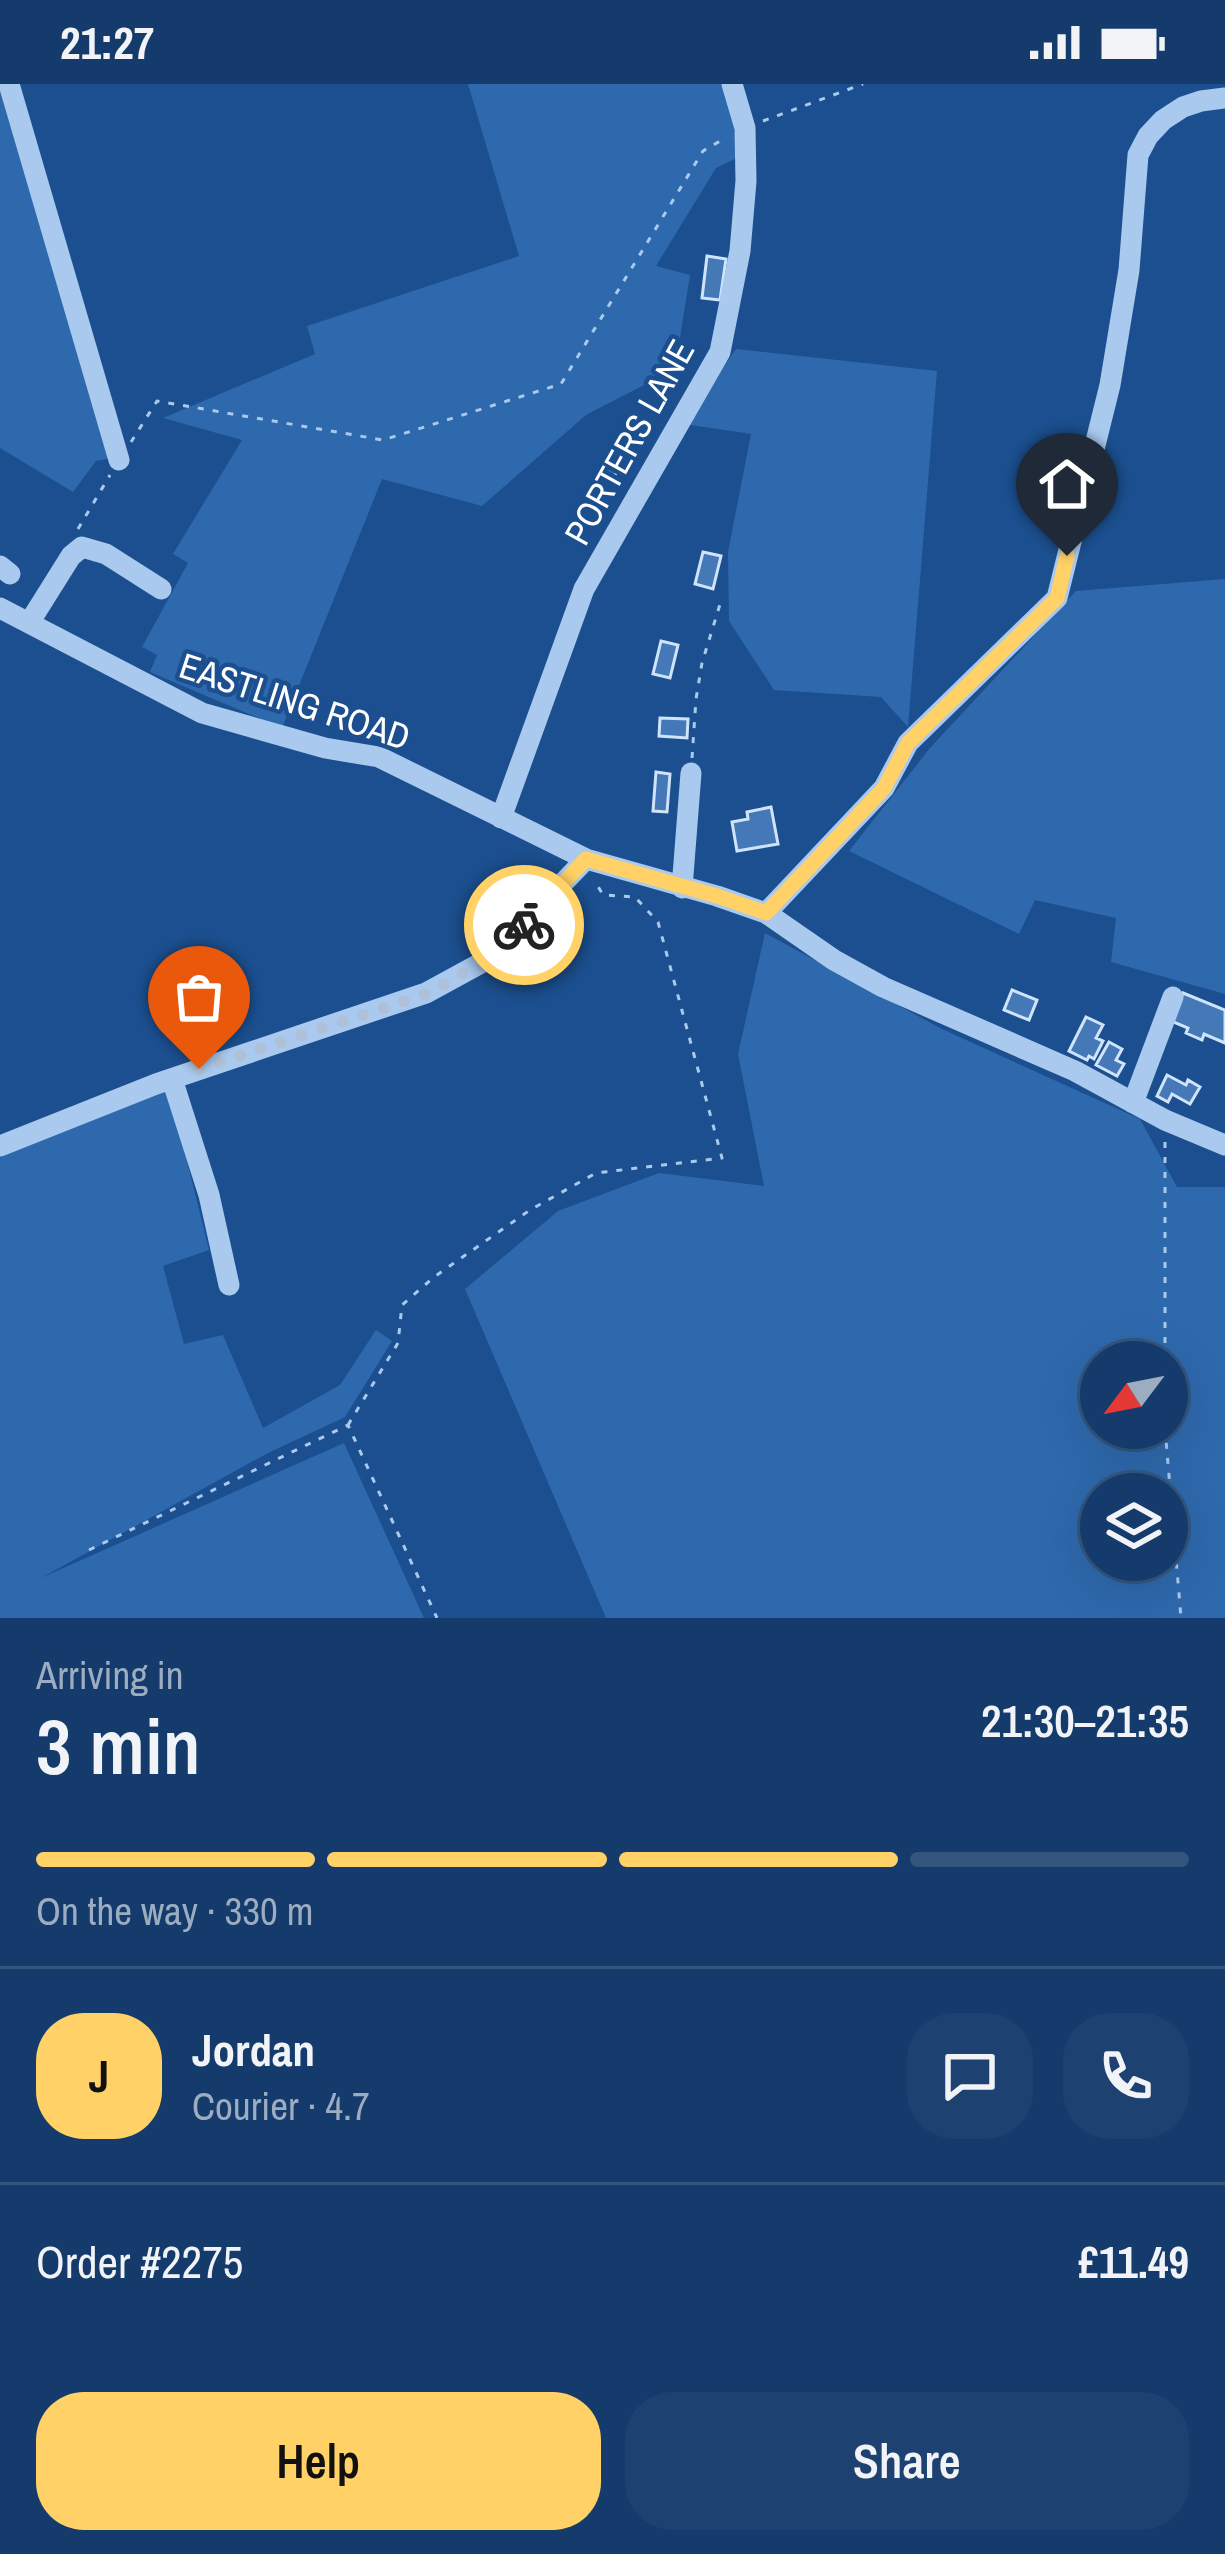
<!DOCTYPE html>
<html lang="en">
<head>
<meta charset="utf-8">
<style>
  :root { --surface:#143b6b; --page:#1d4271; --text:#f1f3f6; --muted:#9dadc1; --line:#33557e; --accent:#ffd166 }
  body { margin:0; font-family:"Archivo Narrow",sans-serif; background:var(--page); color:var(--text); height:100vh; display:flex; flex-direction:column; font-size:45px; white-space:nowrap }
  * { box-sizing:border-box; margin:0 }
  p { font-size:39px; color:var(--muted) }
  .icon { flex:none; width:66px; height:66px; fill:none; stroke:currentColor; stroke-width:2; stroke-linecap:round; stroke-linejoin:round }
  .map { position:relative; height:1534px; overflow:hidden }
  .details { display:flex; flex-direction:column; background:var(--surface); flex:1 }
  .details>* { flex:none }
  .needle { width:78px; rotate:238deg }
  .buttons { position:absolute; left:1080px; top:1257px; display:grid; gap:24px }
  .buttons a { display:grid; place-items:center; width:108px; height:108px; border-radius:50%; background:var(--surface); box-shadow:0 12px 48px #0002,0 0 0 3px var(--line); font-size:60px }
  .pin { position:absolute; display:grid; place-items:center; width:102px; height:102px; color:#fff; margin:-123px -51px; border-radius:50% 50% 50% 0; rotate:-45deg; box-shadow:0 0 12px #0007 }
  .pin .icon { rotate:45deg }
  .courier { position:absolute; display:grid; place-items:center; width:120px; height:120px; margin:-60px; border:9px solid #ffd166; border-radius:50%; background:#fff; color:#222; box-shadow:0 3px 15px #0007 }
  .headline em { font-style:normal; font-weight:600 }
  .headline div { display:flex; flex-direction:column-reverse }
  .headline { display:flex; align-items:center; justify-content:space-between; height:204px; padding:0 36px }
  h1 { font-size:78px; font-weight:600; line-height:90px }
  .bar { display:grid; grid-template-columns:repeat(4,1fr); gap:18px 12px; align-content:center; height:144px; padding:0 36px }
  .bar i { height:15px; border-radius:9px; background:var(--line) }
  .bar .on { background:var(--accent) }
  .bar p { grid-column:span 4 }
  .line { display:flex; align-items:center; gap:30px; padding:0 36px; border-top:3px solid var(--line) }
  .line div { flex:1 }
  .round { display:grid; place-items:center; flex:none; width:126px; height:126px; border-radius:48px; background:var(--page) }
  .cta { display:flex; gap:24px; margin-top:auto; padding:24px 36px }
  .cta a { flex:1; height:138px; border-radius:48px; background:var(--accent); color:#111; font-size:48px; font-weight:600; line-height:138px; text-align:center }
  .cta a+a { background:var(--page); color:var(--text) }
  .status { display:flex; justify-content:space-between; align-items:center; height:84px; padding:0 60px; background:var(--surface); direction:ltr }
  .status svg { height:33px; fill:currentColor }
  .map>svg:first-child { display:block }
  .green { fill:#2e69ad; fill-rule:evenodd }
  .building { fill:#4478b7; stroke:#cfe3fa; stroke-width:3 }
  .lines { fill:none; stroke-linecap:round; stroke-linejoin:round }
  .path { stroke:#a9c9ee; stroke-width:3; stroke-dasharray:6 9; stroke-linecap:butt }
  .minor { stroke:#a9c9ee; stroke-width:21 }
  .done { stroke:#afc1d8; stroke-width:12; stroke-dasharray:0 21.6 }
  .route { stroke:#ffd166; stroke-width:15 }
  .labels { text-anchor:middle; stroke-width:9; stroke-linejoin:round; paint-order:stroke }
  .street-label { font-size:36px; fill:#fff; stroke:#1b4f8f }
</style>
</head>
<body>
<div class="status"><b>21:27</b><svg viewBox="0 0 49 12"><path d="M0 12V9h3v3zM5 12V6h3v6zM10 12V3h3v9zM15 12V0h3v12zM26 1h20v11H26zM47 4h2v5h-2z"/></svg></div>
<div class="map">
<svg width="1225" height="1534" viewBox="0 0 1225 1534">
  <rect width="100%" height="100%" fill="#1b4f8f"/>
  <path class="green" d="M0,0L112,374L96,377L73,408L0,364Z
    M468,0H724L732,15L737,74L716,84L656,182L690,191L675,285L586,331L482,422L382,395L282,644L150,588L157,571L142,563L188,479L173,470L242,356L163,334L315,270L307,242L519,172Z
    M736,265L937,287L908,643L881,613L774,606L729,537L728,468L751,350L684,340Z
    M1225,495V910L1111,878L1116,834L1035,816L1019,850L849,767L930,664L1076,507Z
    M765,849L942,945L1140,1035L1177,1103H1225V1534H606L465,1205L558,1127L659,1089L764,1102L738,970ZM1101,1278H1167V1344H1101ZM1101,1410H1167V1476H1101Z
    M164,1004L175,1028L209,1166L163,1182L184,1260L223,1251L263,1344L340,1301L376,1246L392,1257L345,1333L268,1369L41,1494L344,1359L424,1534H0V1068Z"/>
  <path class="building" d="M707,172L726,175L720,216L702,214Z
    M614,359L633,370L623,387L619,385L611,397L597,389Z
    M703,468L721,472L713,505L695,500Z
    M661,557L678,561L670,594L653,590Z
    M660,634L688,635L687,654L659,652Z
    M656,688L670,690L667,728L653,727Z
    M771,723L778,760L737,767L732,738L748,735L747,728Z
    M1012,906L1037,916L1029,936L1004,926Z
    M1183,909L1225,926V959L1204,950L1202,956L1186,949L1188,944L1171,937Z
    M1086,933L1103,941L1096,954L1103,957L1094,975L1089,972L1087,976L1069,967Z
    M1109,958L1122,965L1116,976L1124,980L1117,992L1096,981Z
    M1167,991L1186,1001L1188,996L1200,1003L1190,1020L1172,1010L1168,1018L1157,1012Z"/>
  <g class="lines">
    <path class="path" d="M763,37L863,0
      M131,358L157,317L383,356L561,300L703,67L727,53
      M78,445L110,391
      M692,674L696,615L702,579L721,517
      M1165,1058V1278
      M348,1341L398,1259L402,1221L434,1193L530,1126L596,1089L722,1074L658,838L635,813L603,811L596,799
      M1165,1344L1181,1534
      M89,1466L348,1341L437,1534"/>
    <path class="minor" d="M9,0L119,376
      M0,482L10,490
      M0,524L202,629L325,664L379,673L586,775L717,812L766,829L834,876L883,903L1075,987L1165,1036L1225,1061
      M29,539L71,472L82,463L106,470L161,505
      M501,734L584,505L720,268L740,167L746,97L745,44L732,0
      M682,804L691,689
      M766,829L884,704L908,659L1057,514L1110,301L1129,186L1138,71L1148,52L1163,36L1183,23L1201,17L1225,14
      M172,995L209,1111L229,1201
      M1133,1019L1173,913
      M0,1062L156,1000L426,909L492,873L586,775"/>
  </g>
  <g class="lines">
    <path class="done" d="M199,985L426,910L492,873L524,841"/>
    <path class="route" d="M524,841L586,775L717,812L766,829L884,704L908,659L1057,514L1067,472"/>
  </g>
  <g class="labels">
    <g class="street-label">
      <text transform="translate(629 358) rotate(-61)" y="13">PORTERS LANE</text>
      <text transform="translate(295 617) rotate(18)" y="13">EASTLING ROAD</text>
    </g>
  </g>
</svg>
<div class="buttons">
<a><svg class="needle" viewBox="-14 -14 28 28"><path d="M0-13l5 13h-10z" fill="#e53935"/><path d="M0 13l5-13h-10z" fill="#9dadc1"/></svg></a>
<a><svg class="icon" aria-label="layers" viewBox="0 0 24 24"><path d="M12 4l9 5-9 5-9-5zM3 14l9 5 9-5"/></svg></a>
</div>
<div class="pin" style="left:199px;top:985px;background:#ea580c"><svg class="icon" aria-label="bag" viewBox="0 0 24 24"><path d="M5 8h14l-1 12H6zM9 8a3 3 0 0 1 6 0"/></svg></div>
<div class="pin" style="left:1067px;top:472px;background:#1f2937"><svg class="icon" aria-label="home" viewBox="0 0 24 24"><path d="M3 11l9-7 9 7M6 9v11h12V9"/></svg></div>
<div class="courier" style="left:524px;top:841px"><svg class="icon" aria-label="bike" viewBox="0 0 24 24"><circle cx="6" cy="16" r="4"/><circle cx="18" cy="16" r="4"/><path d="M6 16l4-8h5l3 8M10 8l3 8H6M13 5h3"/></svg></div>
</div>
<section class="details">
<div class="headline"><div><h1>3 min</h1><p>Arriving in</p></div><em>21:30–21:35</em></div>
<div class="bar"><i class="on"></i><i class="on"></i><i class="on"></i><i></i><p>On the way · 330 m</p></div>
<div class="line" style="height:216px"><b class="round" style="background:var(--accent);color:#111">J</b><div><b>Jordan</b><p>Courier · 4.7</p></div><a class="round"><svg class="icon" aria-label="chat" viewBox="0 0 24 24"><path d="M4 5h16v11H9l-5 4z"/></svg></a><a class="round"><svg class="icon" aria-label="phone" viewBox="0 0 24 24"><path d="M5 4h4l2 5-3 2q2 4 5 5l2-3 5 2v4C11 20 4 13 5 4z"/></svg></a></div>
<div class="line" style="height:156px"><div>Order #2275</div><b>£11.49</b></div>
<div class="cta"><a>Help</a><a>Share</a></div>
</section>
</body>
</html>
